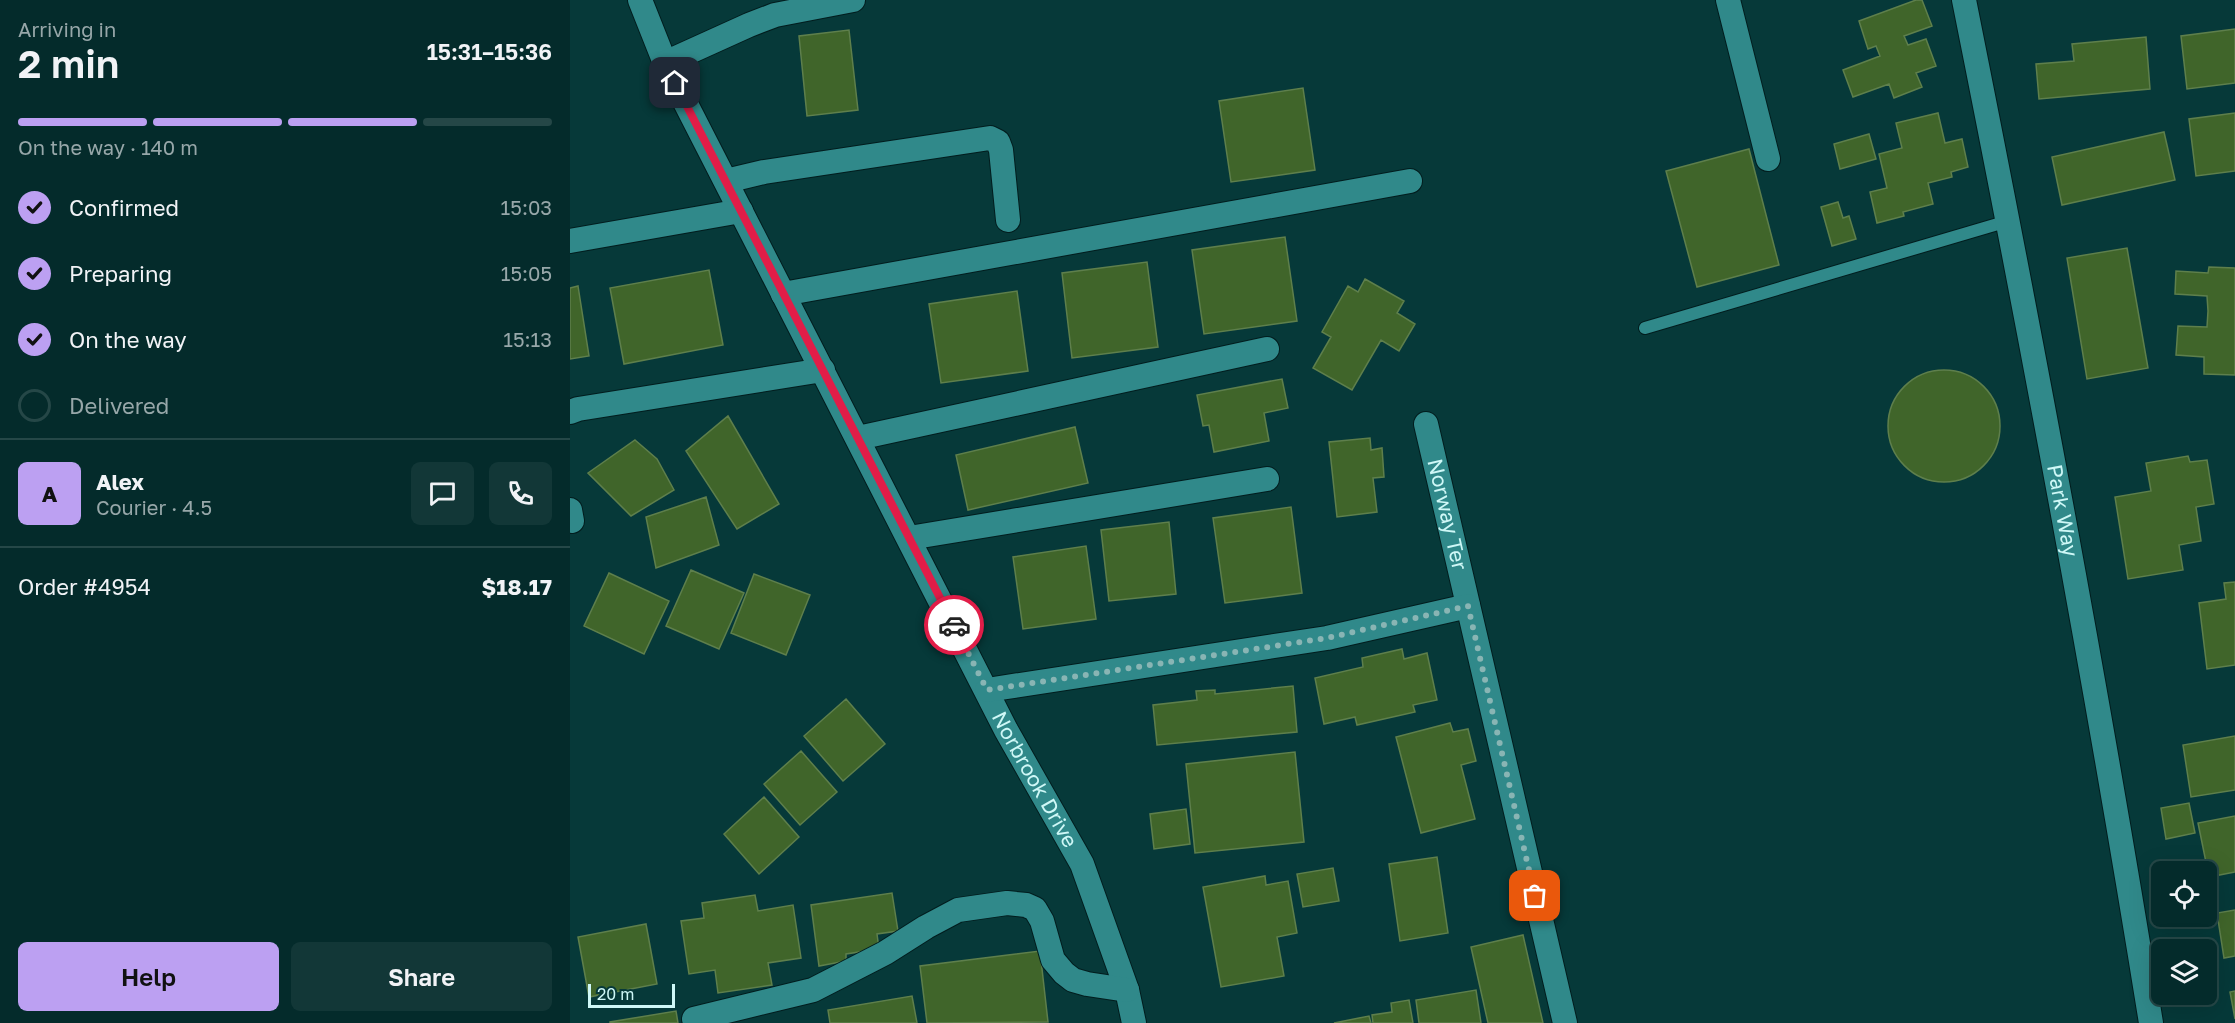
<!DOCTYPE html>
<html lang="en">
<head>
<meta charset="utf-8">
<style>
  :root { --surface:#042b2b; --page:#123737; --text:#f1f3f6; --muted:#97a7a9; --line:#254747; --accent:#bca0f2 }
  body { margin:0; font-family:"Golos Text",sans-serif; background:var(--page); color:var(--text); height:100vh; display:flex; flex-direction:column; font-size:22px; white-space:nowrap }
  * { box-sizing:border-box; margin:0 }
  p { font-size:20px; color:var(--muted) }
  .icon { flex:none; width:33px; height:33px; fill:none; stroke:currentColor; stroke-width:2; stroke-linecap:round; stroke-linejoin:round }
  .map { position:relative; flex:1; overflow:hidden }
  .details { display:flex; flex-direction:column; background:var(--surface); width:570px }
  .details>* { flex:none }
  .controls { position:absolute; left:1581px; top:861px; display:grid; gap:12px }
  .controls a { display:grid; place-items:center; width:66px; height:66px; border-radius:9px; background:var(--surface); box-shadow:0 6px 24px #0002,0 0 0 2px var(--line); font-size:30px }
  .scale { position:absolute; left:18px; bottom:15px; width:87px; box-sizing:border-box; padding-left:6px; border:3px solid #cff8f7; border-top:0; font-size:16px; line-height:21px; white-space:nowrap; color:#cff8f7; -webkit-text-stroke:4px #063939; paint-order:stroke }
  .pin { position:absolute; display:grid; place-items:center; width:51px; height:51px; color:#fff; margin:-26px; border-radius:12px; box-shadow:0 3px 9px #0006 }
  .courier { position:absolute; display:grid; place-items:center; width:60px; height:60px; margin:-30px; border:4px solid #e11d48; border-radius:50%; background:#fff; color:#222; box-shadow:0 2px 8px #0007 }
  .head em { font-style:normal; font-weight:600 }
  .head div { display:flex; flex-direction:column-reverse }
  .head { display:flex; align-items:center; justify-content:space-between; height:102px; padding:0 18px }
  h1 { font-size:39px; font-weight:600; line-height:45px }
  .bar { display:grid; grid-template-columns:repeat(4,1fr); gap:9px 6px; align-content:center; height:72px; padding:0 18px }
  .bar i { height:8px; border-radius:4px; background:var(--line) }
  .bar .selected { background:var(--accent) }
  .bar p { grid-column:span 4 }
  .line { display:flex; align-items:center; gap:15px; padding:0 18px; border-top:2px solid var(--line) }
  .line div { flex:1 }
  .round { display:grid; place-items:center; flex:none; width:63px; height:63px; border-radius:9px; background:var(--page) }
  ol { padding:0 18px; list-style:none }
  li { display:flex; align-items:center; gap:18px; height:66px }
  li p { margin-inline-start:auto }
  li .icon { padding:6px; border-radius:50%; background:var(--accent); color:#111; stroke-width:4 }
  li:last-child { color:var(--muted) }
  li i { width:33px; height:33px; border:3px solid var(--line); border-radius:50% }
  .action { display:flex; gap:12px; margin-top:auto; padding:12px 18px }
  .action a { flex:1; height:69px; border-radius:9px; background:var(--accent); color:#111; font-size:24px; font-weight:600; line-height:69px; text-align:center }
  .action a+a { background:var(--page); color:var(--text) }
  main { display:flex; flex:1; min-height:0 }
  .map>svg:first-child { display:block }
  .building { fill:#40652a; stroke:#5e7f4c; stroke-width:1.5 }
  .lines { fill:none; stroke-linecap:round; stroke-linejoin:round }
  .lane-casing { stroke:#021d1e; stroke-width:14 }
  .street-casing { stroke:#021d1e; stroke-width:26 }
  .lane { stroke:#30898a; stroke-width:12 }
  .street { stroke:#30898a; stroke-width:24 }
  .done { stroke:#89b5b4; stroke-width:6; stroke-dasharray:0 10.8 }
  .route { stroke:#e11d48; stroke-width:8 }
  .labels { text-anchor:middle; stroke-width:4.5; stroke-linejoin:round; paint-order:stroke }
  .street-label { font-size:21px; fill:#cff8f7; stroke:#063939 }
</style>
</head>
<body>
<main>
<section class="details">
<div class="head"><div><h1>2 min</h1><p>Arriving in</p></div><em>15:31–15:36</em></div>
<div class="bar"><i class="selected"></i><i class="selected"></i><i class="selected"></i><i></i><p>On the way · 140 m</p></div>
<ol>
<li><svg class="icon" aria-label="check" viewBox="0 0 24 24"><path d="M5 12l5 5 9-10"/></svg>Confirmed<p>15:03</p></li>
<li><svg class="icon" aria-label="check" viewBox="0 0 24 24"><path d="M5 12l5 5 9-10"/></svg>Preparing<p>15:05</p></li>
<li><svg class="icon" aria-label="check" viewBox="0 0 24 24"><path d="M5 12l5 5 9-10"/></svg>On the way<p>15:13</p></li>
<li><i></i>Delivered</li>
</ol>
<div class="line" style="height:108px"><b class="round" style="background:var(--accent);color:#111">A</b><div><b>Alex</b><p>Courier · 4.5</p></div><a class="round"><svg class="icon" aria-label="chat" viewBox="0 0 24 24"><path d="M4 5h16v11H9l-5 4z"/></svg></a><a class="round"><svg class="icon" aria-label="phone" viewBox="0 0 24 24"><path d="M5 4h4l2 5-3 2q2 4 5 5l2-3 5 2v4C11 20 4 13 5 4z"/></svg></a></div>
<div class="line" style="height:78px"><div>Order #4954</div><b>$18.17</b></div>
<div class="action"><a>Help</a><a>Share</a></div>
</section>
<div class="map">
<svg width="1665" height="1023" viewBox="0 0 1665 1023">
  <rect width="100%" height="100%" fill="#063939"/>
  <path class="building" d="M1346,0H1352L1362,26L1334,36L1338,45L1356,39L1366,66L1346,73L1352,87L1324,98L1319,84L1283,97L1273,70L1310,56L1306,46L1298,49L1289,21Z
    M1665,29V83L1617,89L1611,36Z
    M279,30L288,110L237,116L229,36Z
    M1576,37L1580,89L1469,99L1466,64L1504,61L1502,44Z
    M733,88L745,170L661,182L649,101Z
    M1368,113L1375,143L1392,139L1398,167L1381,172L1382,177L1358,183L1363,204L1333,212L1334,216L1307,223L1300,192L1317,188L1309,154L1332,148L1326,123Z
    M1665,113V171L1626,176L1619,119Z
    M1594,132L1605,180L1492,205L1482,157Z
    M1299,134L1306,159L1270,169L1264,144Z
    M1179,149L1209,265L1127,287L1096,171Z
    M1268,202L1273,218L1279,216L1286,239L1262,246L1251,207Z
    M715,237L727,321L634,334L622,250Z
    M1557,248L1578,368L1517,379L1497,258Z
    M577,262L588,347L502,358L492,273Z
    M1639,267L1665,268V375L1634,374V357L1606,355L1608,326L1637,327L1638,311L1637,296L1605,294L1606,271L1638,273Z
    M139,270L153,345L54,364L40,288Z
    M795,279L834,301L827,313L845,324L829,351L811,340L782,390L743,368L761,337L752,332L778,286L788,292Z
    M8,286L19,356L0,359V288Z
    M447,291L458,371L371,383L359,304Z
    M1318 426a56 56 0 1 1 112 0a56 56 0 1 1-112 0Z
    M712,379L718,408L694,413L699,441L644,452L639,425L633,426L627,395Z
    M158,416L209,504L167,529L116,451Z
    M505,427L518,483L398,510L386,455Z
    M800,438L801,450L812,448L814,477L803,478L807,512L767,517L759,442Z
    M65,440L87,459L104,490L61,516L18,473Z
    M1618,456L1620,462L1637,460L1644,504L1626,507L1631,541L1609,545L1613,570L1558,579L1545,497L1581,491L1576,463Z
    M136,497L149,545L86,568L76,517Z
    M721,507L732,593L655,603L643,518Z
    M599,522L606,594L539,601L531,530Z
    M516,546L526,619L453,629L443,557Z
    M121,570L174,593L149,649L96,626Z
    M39,573L99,601L74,654L14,626Z
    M184,574L240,595L216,655L161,633Z
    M1665,582V665L1637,669L1629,603L1656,599L1654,583Z
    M832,649L834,659L857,653L867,700L843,705L845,712L787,725L785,717L754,724L745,678L793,667L792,658Z
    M723,686L727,732L587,745L583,705L627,700L626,691L645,690V694Z
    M276,699L315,744L273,781L234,736Z
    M880,723L883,732L898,729L906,761L891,765L905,819L851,833L826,737Z
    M1665,736V790L1621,797L1613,745Z
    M231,751L267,792L230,825L194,784Z
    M725,752L734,842L625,853L616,764Z
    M194,797L229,837L189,874L154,834Z
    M1619,803L1625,833L1596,839L1591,808Z
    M616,809L620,844L584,849L580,814Z
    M1665,816V872L1639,877L1628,823Z
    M867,857L878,933L830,941L819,864Z
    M763,868L769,901L733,907L727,874Z
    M695,876L696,885L718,881L727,933L707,937L714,976L651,987L633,887Z
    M322,893L328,931L307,934L309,949L276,954V961L249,966L241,905Z
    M185,895L188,911L223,905L231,958L198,963L202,985L148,993L145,970L119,974L111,921L134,918L132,903Z
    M1665,910V956L1654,958L1647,913Z
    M76,924L87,984L19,997L8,937Z
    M953,935L973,1023H918L901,947Z
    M470,951L478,1022L357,1023L350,966Z
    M906,990L911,1023H849L846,1000Z
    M1665,991V1019L1660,992Z
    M342,996L347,1023H260L258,1010Z
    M839,1000L843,1023H803L802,1015L822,1012L821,1003Z
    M106,1011L108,1023H40V1022Z
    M799,1016L801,1023H764Z"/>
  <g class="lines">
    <defs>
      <path id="lane" d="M1075,328L1438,221"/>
      <g id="street">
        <path id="s1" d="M70,0L95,63L436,730L512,864L557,990L564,1023"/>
        <path d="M1158,0L1198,159"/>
        <path id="s2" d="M1394,0C1462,340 1526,681 1581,1023"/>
        <path d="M95,63L179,25L205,15L283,0"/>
        <path d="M156,181L194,172L420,138L428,142L431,150L438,220"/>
        <path d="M0,241L171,211"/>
        <path d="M213,294L840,181"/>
        <path d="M0,412L8,409L253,370"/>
        <path id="s3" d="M856,424L995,1023"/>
        <path d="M288,438L697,349"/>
        <path d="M0,510L2,521"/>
        <path d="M339,538L697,479"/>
        <path d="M417,690L757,638L898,606"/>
        <path d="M124,1019L243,990L315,953L356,927L388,910L437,903L456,905L465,909L472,921L483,960L494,973L503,980L517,984L557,990"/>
      </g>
    </defs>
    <use href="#lane" class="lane-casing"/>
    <use href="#street" class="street-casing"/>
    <use href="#lane" class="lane"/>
    <use href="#street" class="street"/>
  </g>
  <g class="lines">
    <path class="done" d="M384,625L417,690L757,638L898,606L965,896"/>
    <path class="route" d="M105,83L384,625"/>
  </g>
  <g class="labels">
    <g class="street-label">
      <text dy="7" stroke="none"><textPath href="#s2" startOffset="520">Park Way</textPath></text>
      <text dy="7" stroke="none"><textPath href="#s3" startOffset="93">Norway Ter</textPath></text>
      <text dy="7" stroke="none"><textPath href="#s1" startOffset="874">Norbrook Drive</textPath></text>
    </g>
  </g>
</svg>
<div class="controls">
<a><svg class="icon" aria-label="locate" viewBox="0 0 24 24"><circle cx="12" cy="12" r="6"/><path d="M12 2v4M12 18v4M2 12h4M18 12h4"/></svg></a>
<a><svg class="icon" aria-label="layers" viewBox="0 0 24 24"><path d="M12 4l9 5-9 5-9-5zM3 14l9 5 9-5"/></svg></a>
</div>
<div class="scale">20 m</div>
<div class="pin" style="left:965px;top:896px;background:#ea580c"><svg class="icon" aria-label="bag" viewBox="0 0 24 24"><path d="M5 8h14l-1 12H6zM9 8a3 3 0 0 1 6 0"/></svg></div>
<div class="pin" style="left:105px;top:83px;background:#1f2937"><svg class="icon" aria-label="home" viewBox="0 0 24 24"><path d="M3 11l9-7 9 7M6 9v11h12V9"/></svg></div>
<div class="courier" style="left:384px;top:625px"><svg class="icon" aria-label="car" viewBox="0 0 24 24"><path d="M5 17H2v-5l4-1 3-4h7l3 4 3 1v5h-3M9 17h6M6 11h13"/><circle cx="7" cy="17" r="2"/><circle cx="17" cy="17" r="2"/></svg></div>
</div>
</main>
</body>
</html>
